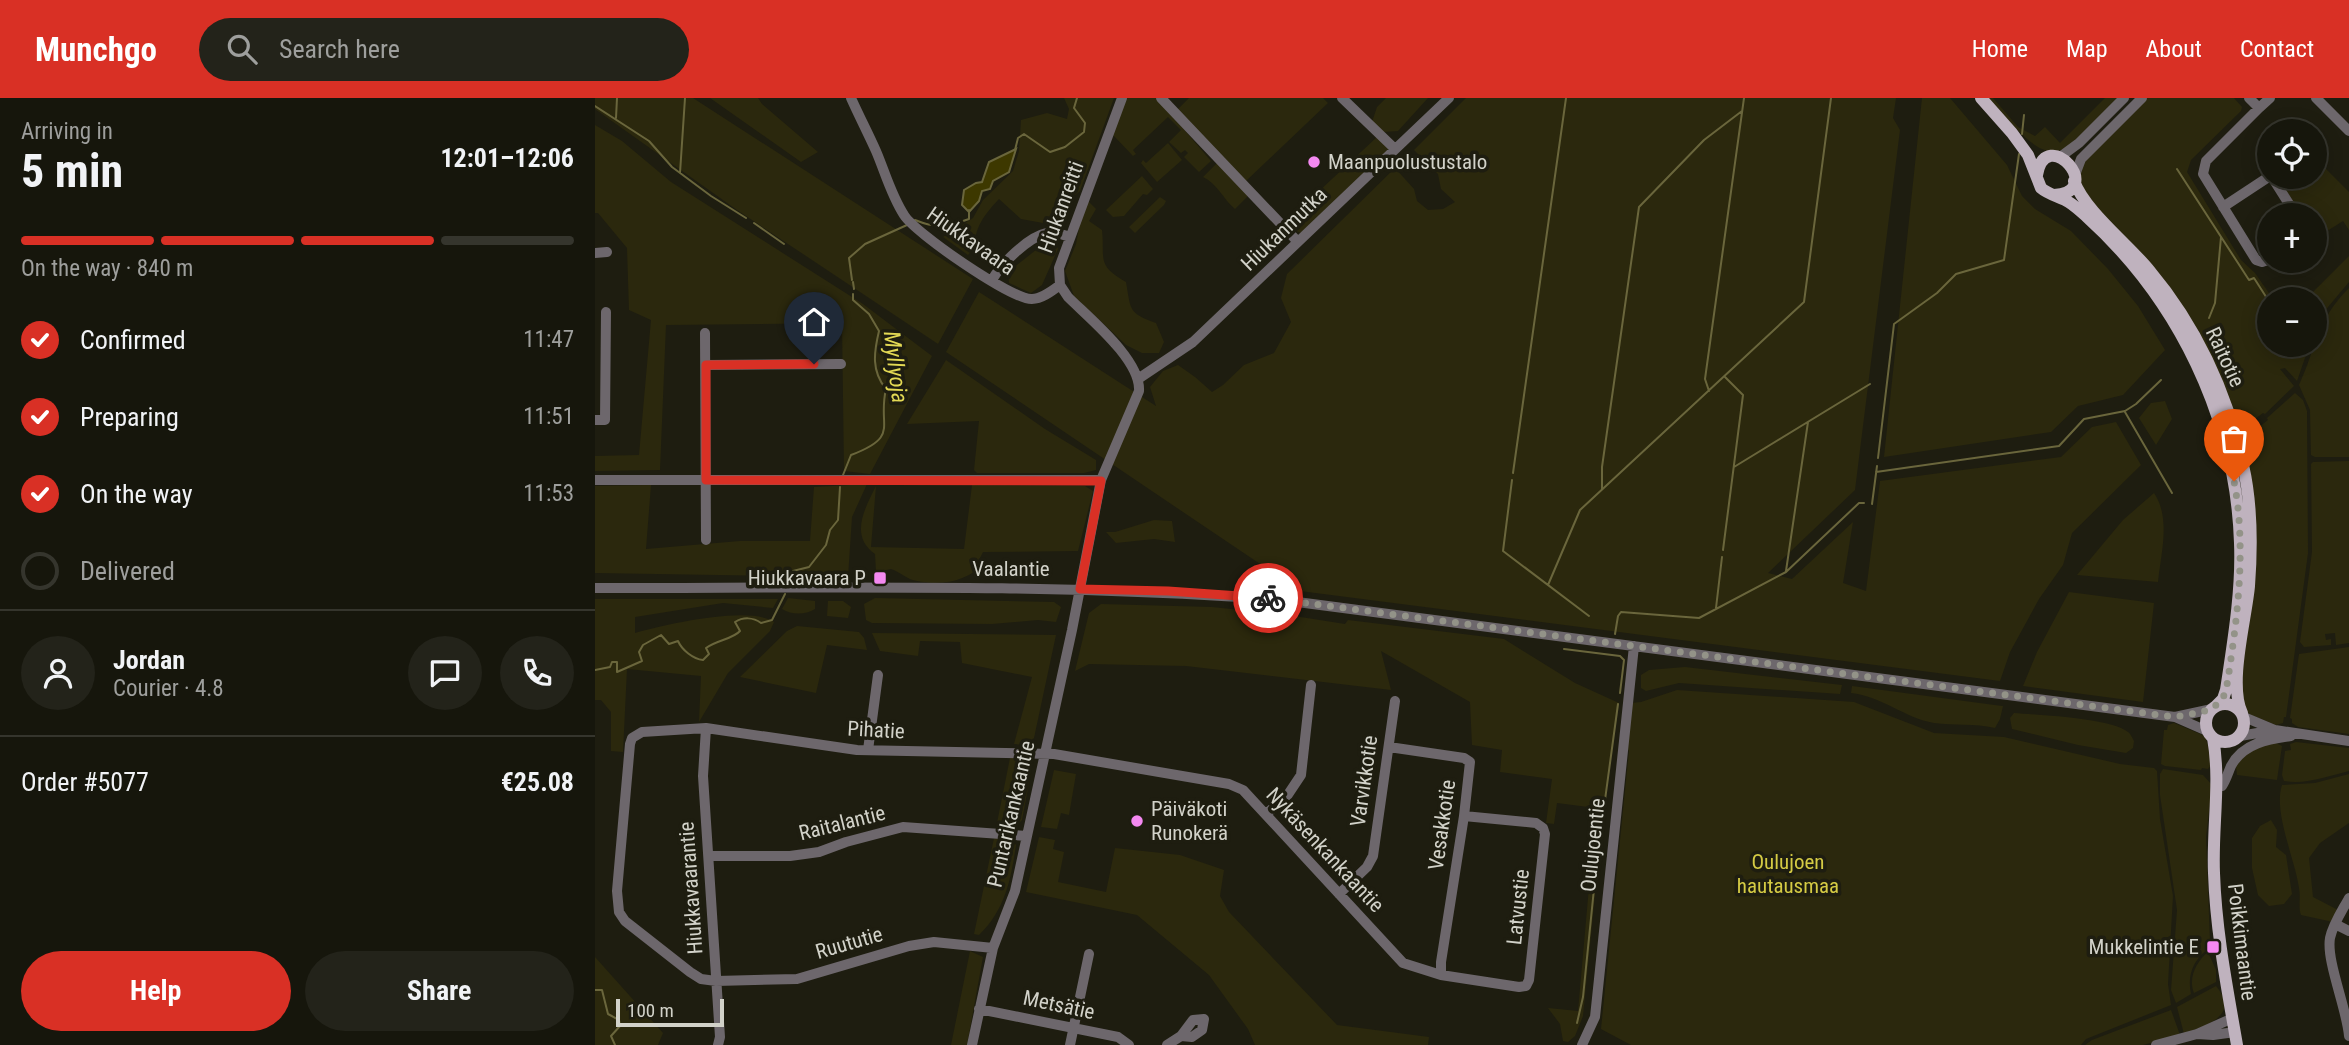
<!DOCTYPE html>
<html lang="en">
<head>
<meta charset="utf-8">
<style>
  :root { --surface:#16160c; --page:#23231a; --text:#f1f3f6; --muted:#9e9f9d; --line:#35352d; --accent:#d93025 }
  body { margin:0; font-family:"Roboto Condensed",sans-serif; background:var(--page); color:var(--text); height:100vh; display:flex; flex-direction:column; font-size:26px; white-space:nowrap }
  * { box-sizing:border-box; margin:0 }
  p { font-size:23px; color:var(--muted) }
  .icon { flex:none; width:38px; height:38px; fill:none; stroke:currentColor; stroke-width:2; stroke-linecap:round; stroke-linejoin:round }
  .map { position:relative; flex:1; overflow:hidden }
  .details { display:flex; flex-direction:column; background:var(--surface); width:595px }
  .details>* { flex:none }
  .fabs { position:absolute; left:1662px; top:21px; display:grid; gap:14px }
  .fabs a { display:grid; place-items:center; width:70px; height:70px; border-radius:50%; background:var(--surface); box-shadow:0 4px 18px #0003,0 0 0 2px var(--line); font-size:35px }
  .scale { position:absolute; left:21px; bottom:18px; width:108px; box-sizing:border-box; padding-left:7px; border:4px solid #d2d2c9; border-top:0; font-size:19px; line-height:24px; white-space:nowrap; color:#d2d2c9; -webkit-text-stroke:5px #1e1d10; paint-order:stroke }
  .pin { position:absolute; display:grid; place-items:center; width:60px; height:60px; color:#fff; margin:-72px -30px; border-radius:50% 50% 50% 0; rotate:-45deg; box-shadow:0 0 7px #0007 }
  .pin .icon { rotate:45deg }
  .courier { position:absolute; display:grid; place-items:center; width:70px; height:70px; margin:-35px; border:5px solid #d93025; border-radius:50%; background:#fff; color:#222; box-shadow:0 2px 9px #0007 }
  .headline em { font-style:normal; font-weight:700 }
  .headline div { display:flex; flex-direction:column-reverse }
  .headline { display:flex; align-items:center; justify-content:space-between; height:119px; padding:0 21px }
  h1 { font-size:46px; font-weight:700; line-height:52px }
  .bar { display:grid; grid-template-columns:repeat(4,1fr); gap:10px 7px; align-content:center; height:84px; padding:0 21px }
  .bar i { height:9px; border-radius:5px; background:var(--line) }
  .bar .active { background:var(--accent) }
  .bar p { grid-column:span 4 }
  .line { display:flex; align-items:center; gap:18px; padding:0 21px; border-top:2px solid var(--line) }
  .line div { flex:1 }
  .round { display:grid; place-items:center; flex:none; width:74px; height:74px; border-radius:37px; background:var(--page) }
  ol { padding:0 21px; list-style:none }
  li { display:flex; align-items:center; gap:21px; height:77px }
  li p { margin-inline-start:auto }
  li .icon { padding:7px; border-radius:50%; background:var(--accent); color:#fff; stroke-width:4 }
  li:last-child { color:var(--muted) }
  li i { width:38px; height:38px; border:4px solid var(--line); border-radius:50% }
  .primary-button { display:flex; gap:14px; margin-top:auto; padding:14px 21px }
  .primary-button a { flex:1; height:80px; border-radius:42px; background:var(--accent); color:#fff; font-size:28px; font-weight:700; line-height:80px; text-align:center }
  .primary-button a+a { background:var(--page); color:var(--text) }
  header { display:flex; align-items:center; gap:42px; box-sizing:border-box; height:98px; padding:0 35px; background:var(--accent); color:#fff }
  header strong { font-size:33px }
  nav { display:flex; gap:38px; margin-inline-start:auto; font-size:24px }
  .search { width:490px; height:63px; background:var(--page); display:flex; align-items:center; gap:18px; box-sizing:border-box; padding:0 24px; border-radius:38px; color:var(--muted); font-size:26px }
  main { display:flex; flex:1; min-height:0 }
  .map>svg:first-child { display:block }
  .green { fill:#2b280d }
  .water { fill:#3d3800; stroke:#6a663c; stroke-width:2 }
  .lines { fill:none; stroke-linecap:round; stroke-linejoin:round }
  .stream { stroke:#6a663c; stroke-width:2 }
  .minor { stroke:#6d676c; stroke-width:10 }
  .major { stroke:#bfb2be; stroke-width:12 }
  .done { stroke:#939388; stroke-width:7; stroke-dasharray:0 12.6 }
  .route { stroke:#d93025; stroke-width:9 }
  .poi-dot { fill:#f489f1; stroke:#1e1d10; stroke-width:2.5 }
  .labels { text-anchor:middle; stroke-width:7; stroke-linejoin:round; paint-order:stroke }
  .poi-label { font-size:21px; fill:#d2d2c9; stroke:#1e1d10; text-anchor:start }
  .street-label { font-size:21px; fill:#d2d2c9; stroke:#1e1d10 }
  .park-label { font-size:21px; fill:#d5cb44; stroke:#1e1d10 }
  .water-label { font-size:23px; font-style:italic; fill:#e3d954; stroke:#1e1d10 }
</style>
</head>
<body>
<header>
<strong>Munchgo</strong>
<div class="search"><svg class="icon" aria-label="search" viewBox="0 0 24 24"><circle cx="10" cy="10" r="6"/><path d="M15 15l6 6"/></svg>Search here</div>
<nav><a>Home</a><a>Map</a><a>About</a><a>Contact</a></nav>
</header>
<main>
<section class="details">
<div class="headline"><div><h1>5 min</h1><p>Arriving in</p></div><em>12:01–12:06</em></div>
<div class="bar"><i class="active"></i><i class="active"></i><i class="active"></i><i></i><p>On the way · 840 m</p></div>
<ol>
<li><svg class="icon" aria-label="check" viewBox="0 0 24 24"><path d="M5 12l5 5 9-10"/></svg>Confirmed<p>11:47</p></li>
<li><svg class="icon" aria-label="check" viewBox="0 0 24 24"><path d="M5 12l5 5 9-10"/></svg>Preparing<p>11:51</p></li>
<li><svg class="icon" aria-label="check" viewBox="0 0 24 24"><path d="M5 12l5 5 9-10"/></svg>On the way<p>11:53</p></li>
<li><i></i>Delivered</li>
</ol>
<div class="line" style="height:126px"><a class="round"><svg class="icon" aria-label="person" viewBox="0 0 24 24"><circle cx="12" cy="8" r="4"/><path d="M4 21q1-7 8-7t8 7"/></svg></a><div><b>Jordan</b><p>Courier · 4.8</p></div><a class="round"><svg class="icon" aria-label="chat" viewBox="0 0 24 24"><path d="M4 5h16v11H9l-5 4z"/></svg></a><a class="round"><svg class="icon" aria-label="phone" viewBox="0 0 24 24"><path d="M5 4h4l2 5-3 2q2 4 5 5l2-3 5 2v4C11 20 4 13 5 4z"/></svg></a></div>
<div class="line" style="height:91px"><div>Order #5077</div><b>€25.08</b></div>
<div class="primary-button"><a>Help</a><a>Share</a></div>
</section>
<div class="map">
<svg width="1754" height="947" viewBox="0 0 1754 947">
  <rect width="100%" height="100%" fill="#1e1d10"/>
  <path class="green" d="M0,0H98L378,181L343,246L142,112L0,11Z
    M115,0H163L167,6L223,54L206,64Z
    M469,0H519L485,93L448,125L426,121L404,101C391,115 379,129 380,149L373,157L348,139L378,120L388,102L418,73L424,53L426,22L452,15L472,21L474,11Z
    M530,0H562L616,63L604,74L589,59L593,55L590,52L586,55L574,44L586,32L573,19L538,52L541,56L538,58L518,37Z
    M594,0H728L733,5L651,83L582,12Z
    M791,0H833L803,33L788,34L777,24L782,9Z
    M871,0H1301L1298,20L1305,32L1260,392L1173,475L1197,481L1258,424L1248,485L1271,493L1285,383L1466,359L1497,329L1521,324L1546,367L1477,435L1468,467L1444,501L1415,554L1405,583L705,493L351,254L384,194L561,308L555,289L568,273L583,267L600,279L617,294L628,287L649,267L679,255L696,224L686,200L692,176L800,70L819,91L822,103L833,112L848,111L860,104L846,91L843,76L819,52Z
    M1327,0H1355L1412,67L1427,98L1440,111L1476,133L1513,171L1543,208L1570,252L1528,297L1483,308L1456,334L1289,359Z
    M1393,0H1398L1423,29L1440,38L1450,29L1465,45L1510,0H1526C1459,67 1459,75 1393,0Z
    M1550,0H1639L1647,9L1646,13L1596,62L1592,74L1646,162L1660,175L1678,201H1675V247H1707L1712,254L1702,283L1690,270L1685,271L1699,288L1670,316L1668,315L1649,329L1643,326L1486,90L1485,69Z
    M0,27L27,43L76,84L268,206L337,258L275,376L249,373L247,225L71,227L65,372L0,373V358L44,357L56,222L34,212L32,150L3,115H0Z
    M782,39L793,48V52L706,135L699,132L692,123Z
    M573,45L587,62L562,84L546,65L548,62L551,65Z
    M1720,60L1754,94V132L1748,123L1721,140L1720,117H1706L1682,79H1720Z
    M622,65L652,95V99L640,111C628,101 622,85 608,79Z
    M547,78L558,91L552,97L548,96L529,118L518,119L511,112Z
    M565,99L571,103L569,107L540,135L534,129Z
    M493,103L501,111L494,123L507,132C510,161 501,167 531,184C536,212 533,215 561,225L569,244L564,255H547L531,247L479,198L470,173L481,146L485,125Z
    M461,143L463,151L447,187L436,195L414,185L413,174L446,148Z
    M1754,158V184L1728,215L1720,230V201H1711Z
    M1754,190V359H1720L1716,357L1715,312L1704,287C1722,248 1721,223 1754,190Z
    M351,262L450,331L501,362V372L489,375H382L379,372L384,323L312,326Z
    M1700,295L1708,302L1712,313L1713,455L1691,619H1689L1688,625L1681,627L1654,616L1650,612L1645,594L1656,490L1647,351L1656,344L1655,336L1673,322L1672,320Z
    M1570,303L1577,321L1561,347L1544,320L1556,305Z
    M1754,363V545L1741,547L1740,535L1730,536L1731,542L1736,541V547L1709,549L1705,544L1717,454L1716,366L1718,364Z
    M272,386L257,419L253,479L0,475V388L56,387L51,451L145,443H215L219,389Z
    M377,387L490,388L498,393L483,453L388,454L385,460L391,465C371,483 349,488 322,483C313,482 305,474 296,471L281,474L280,456C254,438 270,410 281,388L276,449L369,451Z
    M1559,395C1576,420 1566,455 1563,484L1482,477L1528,422Z
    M559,422L577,423L580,444L559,441L521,445L511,434H520Z
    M1474,494L1559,505L1548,604L1428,588L1442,554Z
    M193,500L220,503V511C210,517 197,517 187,511Z
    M280,500L459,504L466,509L461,524L443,522L397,526L277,525L271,522L269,506Z
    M0,501H183L178,510L128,505L40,519V535C69,527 154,507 179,524L175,533L133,575L104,624L106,578L32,571L28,654L16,653V614L6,602H0Z
    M233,503H248L256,509L253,520L232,518Z
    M506,506L617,509L693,517L750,526L753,522L909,541L980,585L1024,605L1009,705L988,918L980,938L973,944L968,943L965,926L953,910L983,913L1001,710L962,705L959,726L951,725L957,681L905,674L907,652L877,647L875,604L786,553L796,592L591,568L494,566L480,573L494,515Z
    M202,528L264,534L269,540L272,552L232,547L221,595L145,579L192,533Z
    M277,535L461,537L439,640L430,647L419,646L437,579L367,565L365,544L325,543L323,558L285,553Z
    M1754,549V636L1703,629L1697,625V621L1695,620L1704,556Z
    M1090,569L1247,587L1245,596L1084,585L1051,593L1046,590V577L1054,572Z
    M1257,588L1407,608H1408L1405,621L1400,630C1379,625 1360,628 1339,625C1310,620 1286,598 1256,595Z
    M1082,592L1259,604L1339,635L1409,639L1525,666L1559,670L1562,673L1565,721L1578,798L1573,886L1576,907L1491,941L1486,947H1036L1006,931L1034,653L1032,650L1036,605L1046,604Z
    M1419,615C1443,617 1516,620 1533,634C1535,635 1538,641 1539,643L1538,650L1531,655L1483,647L1417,631L1415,620Z
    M1579,625L1610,638L1618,664L1613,671L1607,670L1606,672L1570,668L1566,666L1569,632H1572L1573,627Z
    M1679,644L1687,648L1682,682L1642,677L1641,668C1651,653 1663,649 1679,644Z
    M1701,644L1754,650V673C1733,678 1711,687 1689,683L1687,677L1690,653L1696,652L1695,646Z
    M427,659L437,669L427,722L420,729L401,730L415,660Z
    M1568,671L1608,677L1617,687L1611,739L1615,844L1612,845L1613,851C1598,862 1592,878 1596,896L1581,905L1576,892L1582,812L1565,697V676Z
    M459,672L481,676L474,717L466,715L462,731L446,729Z
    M1754,676V725L1725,745L1714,760L1718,799L1745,813L1738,824L1706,817C1703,809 1706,799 1704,790C1700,761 1678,714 1687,687L1720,685Z
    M1676,722L1682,732L1681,749L1691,757L1697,796L1689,806L1674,808L1663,797L1657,770V740L1665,728Z
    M444,739L460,742L458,751L469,754L463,784L511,794L520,750L585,757L629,772L625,798L634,814L742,927L834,939L833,947H660L653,931L614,877L542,817L431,794Z
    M399,740L417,742L421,747C416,782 410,812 384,837L379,836Z
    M375,853L388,859L372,947H356Z
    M1613,854L1621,872V884L1599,895C1593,880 1601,864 1613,854Z
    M0,859L68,935L63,947H0Z
    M1621,888C1646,918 1611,927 1589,936L1582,909Z
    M1576,912L1585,937L1548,947H1490L1497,942Z"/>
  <path class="water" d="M421,51L414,74L398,83L395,91L387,93L384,103L374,114L367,107L369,92L381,85L387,84L394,64Z"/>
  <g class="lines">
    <path class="stream" d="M0,8L54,43L77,69L116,98L151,120
      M21,20L22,0
      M1427,36L1429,17
      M420,52L423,40L429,36L455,54L470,49L489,34L490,25L479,10L482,0
      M1582,71L1654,182L1659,180L1675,205
      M85,75L90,0
      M320,122C342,131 352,129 374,121V112
      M159,125L189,146
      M257,182L254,160L270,146L312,127
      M258,184L259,191
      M1614,220L1620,205L1626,139
      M1114,293L1110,281L1149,0
      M1530,314L1577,395
      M1283,360L1299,226L1342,195L1361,176L1409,162L1424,56
      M1139,369L1275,286
      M1281,374L1464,348L1489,321L1530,313L1541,306L1566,282
      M918,375L971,0
      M248,377L256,357C306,338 282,329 291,291C276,273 279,254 284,233L274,216L258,202V196
      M917,382L908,453L994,518
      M1007,391V369L1044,109L1109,42L1147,13
      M1277,406L1282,368
      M1128,452L1148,297L1130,279
      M1191,473L1213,324
      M192,481L198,473L214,469L231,447L235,432L243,422L245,389
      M953,487L985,412L1209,204L1236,0
      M1121,510L1127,459
      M1020,536L1023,518L1026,514L1104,520L1191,474L1264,405H1269
      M969,551L1025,558L1029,562L1025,595
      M0,572L15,569L17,564H22V574L47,563L44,554L48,547L66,537L74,546L83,543C87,552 98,561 108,562L114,556L111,550C122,542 138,541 145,533L140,524C148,519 158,519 166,525L177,522L190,496
      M0,892H7L13,916L24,922L25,928L16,938L20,947
      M982,925L988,899L1002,761L1023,606"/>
    <path class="minor" d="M256,0C264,18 273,35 281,53C290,74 296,97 309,117C320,135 417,202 437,201C447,201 457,193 465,187
      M566,0L703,144
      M747,0L800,51
      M1654,0L1664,10L1611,63L1608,76L1661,162L1667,164L1675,161
      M1721,0L1754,33
      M1664,10L1675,0
      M1465,59L1484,45L1529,0
      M1480,77L1486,61L1547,0
      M1677,79L1701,117
      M1628,109L1675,78
      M0,155L12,154
      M397,182C406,166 433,139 452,135C460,133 467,137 475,139
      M110,235L111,442
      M111,267L246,266
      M543,281L598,244L854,0
      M0,322H10L11,214
      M0,382H506
      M0,490C229,490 458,485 687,502L1580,619L1612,633
      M1580,619L1617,611
      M1649,619L1680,632L1754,643
      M111,630L108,678L125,939L123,947
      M1645,638L1680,632
      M794,649L869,660L875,664L869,718L846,864V877
      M273,652L283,577
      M1627,688C1631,682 1633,675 1636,668C1648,645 1674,641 1696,638
      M671,716L692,698L706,677L716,587
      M114,758H195L224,754L251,744L308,729L432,738
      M744,796L772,769L778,758L800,603
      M1754,800C1747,813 1738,826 1735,840C1731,863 1752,911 1754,938
      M1740,826L1754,833
      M398,850L339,844L314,848L202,881L121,883L106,881L95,874L30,823L24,814L22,793L35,646L37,640L47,634L111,630L262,652L459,656L634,686L648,692L808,865L846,877L924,889L931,888L934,882L950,736L948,730L941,725L869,718
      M384,911L523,939L534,947
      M1602,936L1618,937L1640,934
      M377,947L398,850L420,793L477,532L506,382L544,293C546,262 494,220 473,199L465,187L464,170L527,0
      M475,947L494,856
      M572,947L586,938L598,922L609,921L607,932L597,939L586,938
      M987,947L1000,919L1039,548
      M1561,947L1602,936L1638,920"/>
    <path class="major" d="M1386,0L1417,35L1433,57L1446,90C1453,96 1462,98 1470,102C1477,105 1484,112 1491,118C1584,202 1641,320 1645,445C1647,493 1638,545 1631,592L1628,601L1621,608
      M1442,77C1451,25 1512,94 1459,97
      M1479,83C1490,113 1533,146 1554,172C1601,228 1632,295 1648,367C1657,406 1657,448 1654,488C1651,521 1633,586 1647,615
      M1611 625a19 19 0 1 1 38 0a19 19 0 1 1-38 0Z
      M1618,640C1626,684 1617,730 1619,775C1621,834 1632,889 1642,947"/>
  </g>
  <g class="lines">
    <path class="done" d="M673,500L1580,619C1601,614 1622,616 1631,593C1642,524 1652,452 1639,383"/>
    <path class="route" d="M219,266L111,267V382L506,383L485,491L573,493L673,500"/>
  </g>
  <g class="poi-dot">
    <circle cx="719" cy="64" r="7"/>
    <rect x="278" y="473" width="14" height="14" rx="3.5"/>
    <circle cx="542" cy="723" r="7"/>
    <rect x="1611" y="842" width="14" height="14" rx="3.5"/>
  </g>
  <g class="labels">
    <g class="poi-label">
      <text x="733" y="71">Maanpuolustustalo</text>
      <text x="271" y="487" text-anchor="end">Hiukkavaara P</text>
      <text x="556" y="718">Päiväkoti<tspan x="556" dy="24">Runokerä</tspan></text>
      <text x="1604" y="856" text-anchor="end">Mukkelintie E</text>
    </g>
    <g class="street-label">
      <text transform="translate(466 109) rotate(-70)" y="7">Hiukanreitti</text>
      <text transform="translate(689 131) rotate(-44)" y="7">Hiukanmutka</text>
      <text transform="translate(376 143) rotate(35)" y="7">Hiukkavaara</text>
      <text transform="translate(1630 259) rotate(65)" y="7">Raitotie</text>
      <text x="416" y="478">Vaalantie</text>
      <text transform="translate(281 632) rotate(3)" y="7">Pihatie</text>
      <text transform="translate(769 683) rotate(-82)" y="7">Varvikkotie</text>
      <text transform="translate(416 716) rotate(-77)" y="7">Puntarikankaantie</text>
      <text transform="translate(247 725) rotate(-14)" y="7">Raitalantie</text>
      <text transform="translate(847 727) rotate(-82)" y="7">Vesakkotie</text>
      <text transform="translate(998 747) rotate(-84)" y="7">Oulujoentie</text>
      <text transform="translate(730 752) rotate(47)" y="7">Nykäsenkankaantie</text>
      <text transform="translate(96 790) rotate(-94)" y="7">Hiukkavaarantie</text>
      <text transform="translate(923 809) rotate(-84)" y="7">Latvustie</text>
      <text transform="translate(1647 844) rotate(83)" y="7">Poikkimaantie</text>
      <text transform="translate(254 845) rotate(-16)" y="7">Ruututie</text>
      <text transform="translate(464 907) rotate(12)" y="7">Metsätie</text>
    </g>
    <g class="park-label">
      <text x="1193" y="771">Oulujoen<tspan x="1193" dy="24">hautausmaa</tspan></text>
    </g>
    <g class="water-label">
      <text transform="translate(301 269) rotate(83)" y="8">Myllyoja</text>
    </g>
  </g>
</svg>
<div class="fabs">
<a><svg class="icon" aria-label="locate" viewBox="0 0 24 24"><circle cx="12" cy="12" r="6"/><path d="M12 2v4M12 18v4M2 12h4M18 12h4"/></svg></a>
<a>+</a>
<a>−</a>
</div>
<div class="scale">100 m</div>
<div class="pin" style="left:1639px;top:383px;background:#ea580c"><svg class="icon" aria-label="bag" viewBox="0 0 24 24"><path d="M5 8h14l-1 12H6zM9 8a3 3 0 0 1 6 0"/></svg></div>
<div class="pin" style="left:219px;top:266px;background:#1f2937"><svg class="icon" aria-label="home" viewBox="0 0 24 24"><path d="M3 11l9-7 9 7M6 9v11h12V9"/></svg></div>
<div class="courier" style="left:673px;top:500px"><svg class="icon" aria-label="bike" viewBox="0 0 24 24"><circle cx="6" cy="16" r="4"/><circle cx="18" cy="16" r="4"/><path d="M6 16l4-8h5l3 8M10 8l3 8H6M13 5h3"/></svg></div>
</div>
</main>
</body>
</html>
